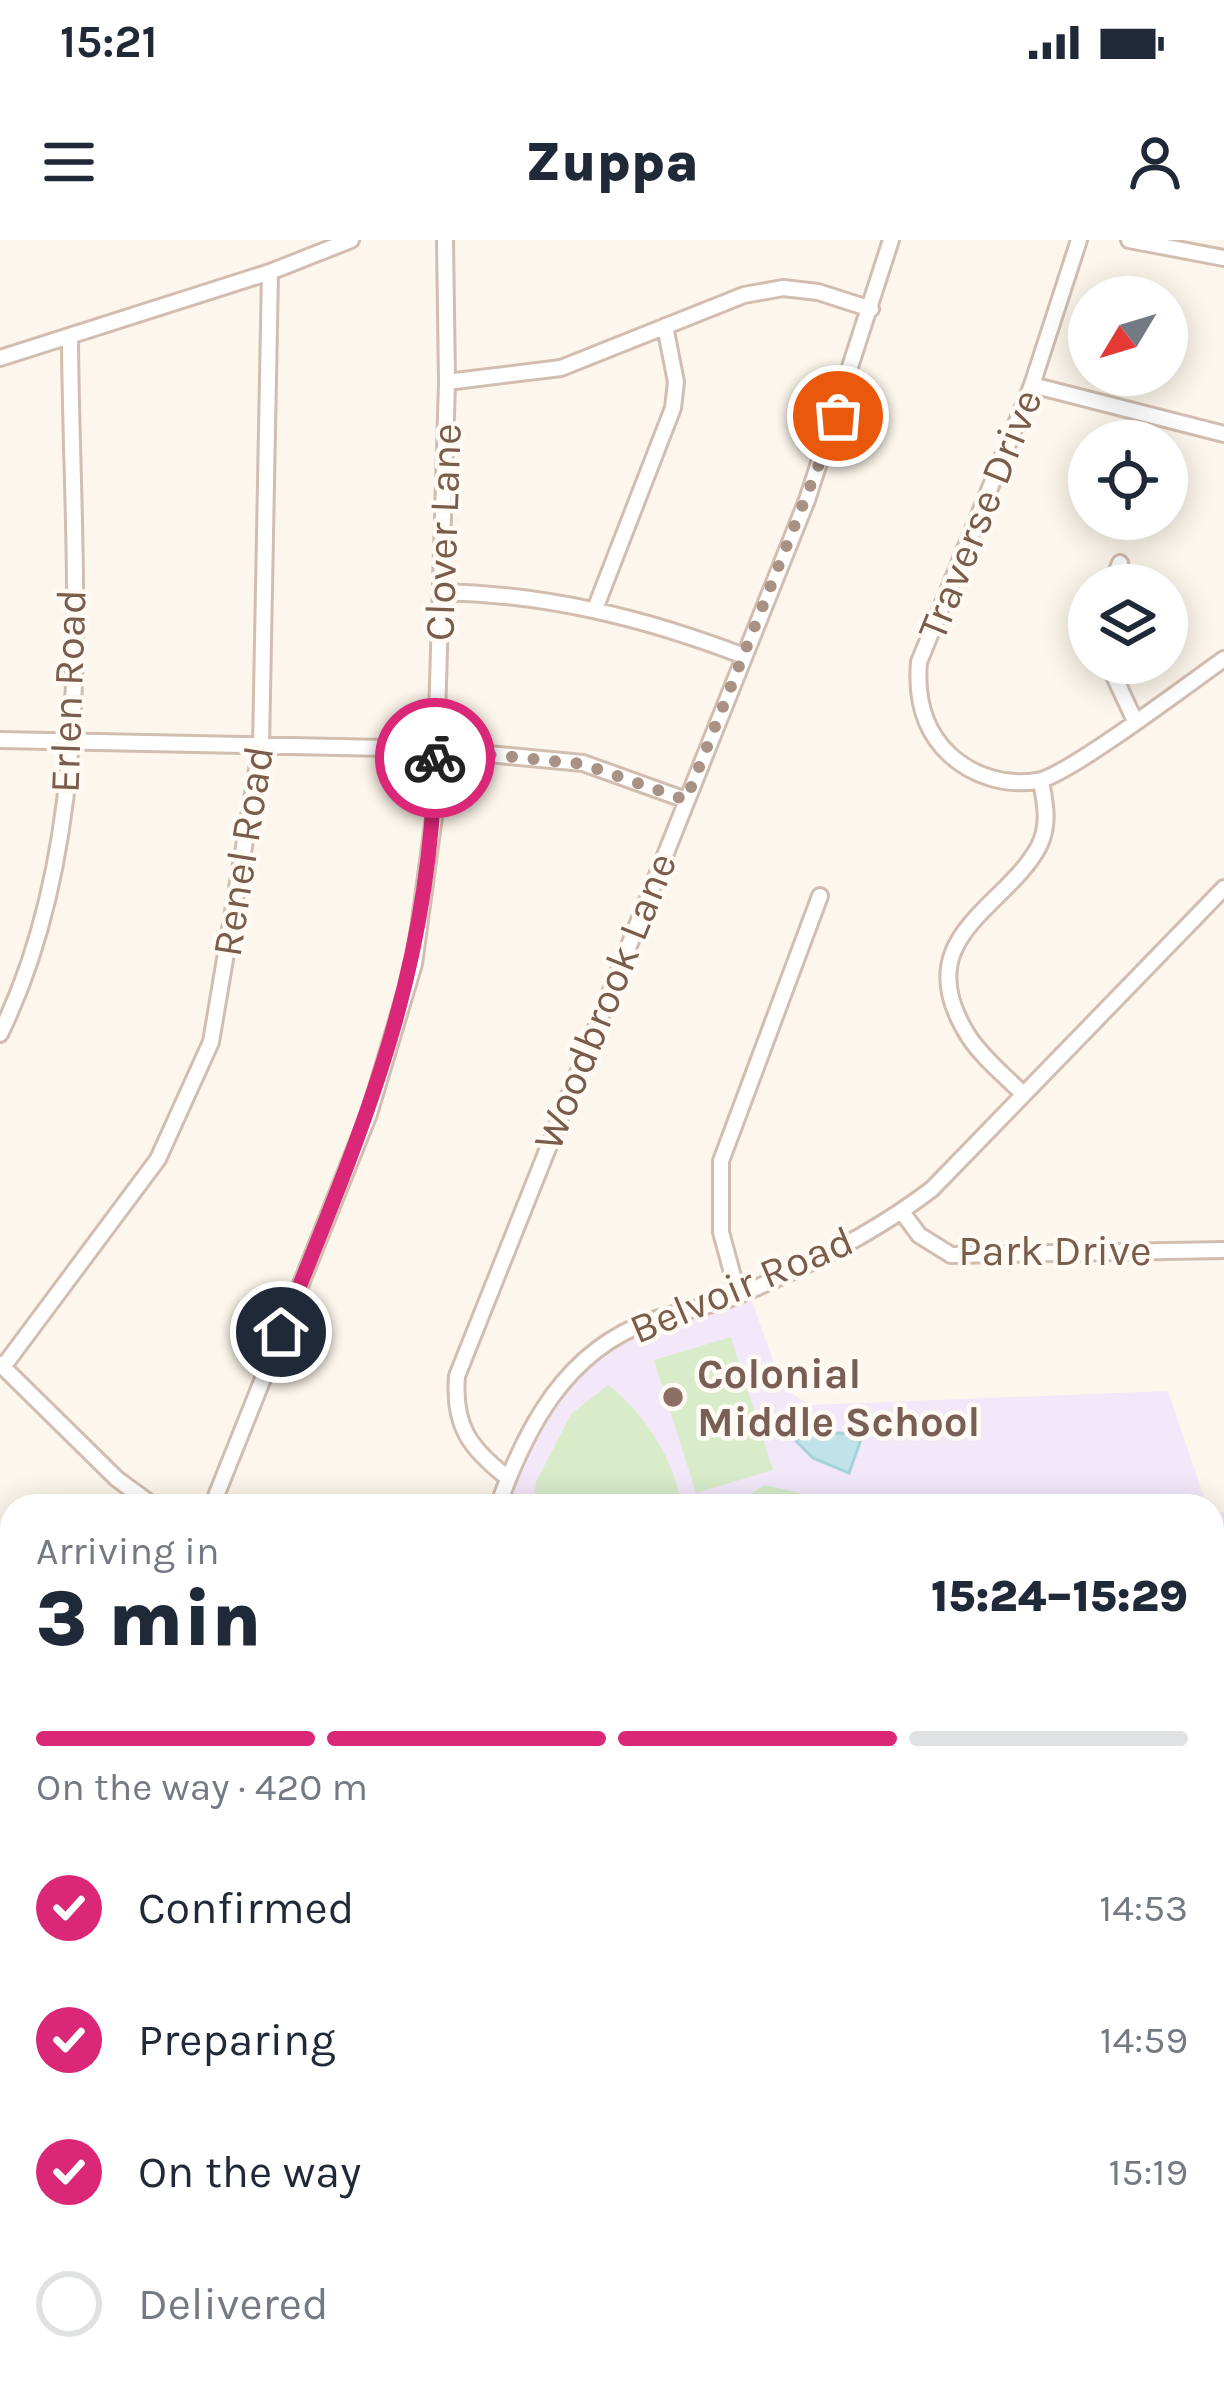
<!DOCTYPE html>
<html lang="en">
<head>
<meta charset="utf-8">
<style>
  :root { --surface:#fff; --page:#f2f2f3; --text:#1f2937; --muted:#747a83; --line:#e0e1e3; --accent:#db2777 }
  body { margin:0; font-family:Karla,sans-serif; background:var(--page); color:var(--text); height:100vh; display:flex; flex-direction:column; font-size:45px; white-space:nowrap }
  * { box-sizing:border-box; margin:0 }
  p { font-size:39px; color:var(--muted) }
  .icon { flex:none; width:66px; height:66px; fill:none; stroke:currentColor; stroke-width:2; stroke-linecap:round; stroke-linejoin:round }
  .map { position:relative; flex:1; overflow:hidden }
  .side { position:absolute; left:0px; top:1254px; width:1224px; height:903px; display:flex; flex-direction:column; background:var(--surface); border-radius:36px 36px 0 0; box-shadow:0 6px 30px #0003 }
  .side>* { flex:none }
  .needle { width:78px; rotate:232deg }
  .controls { position:absolute; left:1068px; top:36px; display:grid; gap:24px }
  .controls a { display:grid; place-items:center; width:120px; height:120px; border-radius:50%; background:var(--surface); box-shadow:0 6px 30px #0003; font-size:60px }
  .pin { position:absolute; display:grid; place-items:center; width:102px; height:102px; color:#fff; margin:-51px; border:6px solid #fff; border-radius:50%; box-shadow:0 3px 12px #0007 }
  .courier { position:absolute; display:grid; place-items:center; width:120px; height:120px; margin:-60px; border:9px solid #db2777; border-radius:50%; background:#fff; color:#222; box-shadow:0 3px 15px #0007 }
  .headline em { font-style:normal; font-weight:800 }
  .headline div { display:flex; flex-direction:column-reverse }
  .headline { display:flex; align-items:center; justify-content:space-between; height:204px; padding:0 36px }
  h1 { font-size:78px; font-weight:800; line-height:90px }
  .bar { display:grid; grid-template-columns:repeat(4,1fr); gap:18px 12px; align-content:center; height:144px; padding:0 36px }
  .bar i { height:15px; border-radius:9px; background:var(--line) }
  .bar .current { background:var(--accent) }
  .bar p { grid-column:span 4 }
  ol { padding:0 36px; list-style:none }
  li { display:flex; align-items:center; gap:36px; height:132px }
  li p { margin-inline-start:auto }
  li .icon { padding:12px; border-radius:50%; background:var(--accent); color:#fff; stroke-width:4 }
  li:last-child { color:var(--muted) }
  li i { width:66px; height:66px; border:6px solid var(--line); border-radius:50% }
  .status { display:flex; justify-content:space-between; align-items:center; height:84px; padding:0 60px; background:var(--surface); direction:ltr }
  .status svg { height:33px; fill:currentColor }
  header { display:flex; justify-content:space-between; align-items:center; height:156px; padding:0 36px; background:var(--surface); font-size:54px; font-weight:800 }
  .map>svg:first-child { display:block }
  .education { fill:#f3e8fa }
  .green { fill:#d8ecc9 }
  .water { fill:#bfe3e8; stroke:#a5d3da; stroke-width:3 }
  .lines { fill:none; stroke-linecap:round; stroke-linejoin:round }
  .stream { stroke:#a5d3da; stroke-width:3 }
  .minor-casing { stroke:#d1beb0; stroke-width:20 }
  .minor { stroke:#fff; stroke-width:14 }
  .done { stroke:#a89285; stroke-width:12; stroke-dasharray:0 21.6 }
  .route { stroke:#db2777; stroke-width:15 }
  .education-dot { fill:#8d6e63; stroke:#fffaf3; stroke-width:4.5 }
  .labels { text-anchor:middle; stroke-width:9; stroke-linejoin:round; paint-order:stroke }
  .street-label { font-size:42px; fill:#7a5c4d; stroke:#fffaf3 }
  .education-label { font-size:42px; font-weight:bold; fill:#785e54; stroke:#fffaf3; text-anchor:start }
</style>
</head>
<body>
<div class="status"><b>15:21</b><svg viewBox="0 0 49 12"><path d="M0 12V9h3v3zM5 12V6h3v6zM10 12V3h3v9zM15 12V0h3v12zM26 1h20v11H26zM47 4h2v5h-2z"/></svg></div>
<header><svg class="icon" aria-label="menu" viewBox="0 0 24 24"><path d="M4 6h16M4 12h16M4 18h16"/></svg>Zuppa<svg class="icon" aria-label="person" viewBox="0 0 24 24"><circle cx="12" cy="8" r="4"/><path d="M4 21q1-7 8-7t8 7"/></svg></header>
<div class="map">
<svg width="1224" height="2156" viewBox="0 0 1224 2156">
  <rect width="100%" height="100%" fill="#fdf6ec"/>
  <path class="education" d="M748,1050L783,1148L810,1165L1168,1151L1207,1266H498L544,1164L615,1098Z
    M1224,1272V1460L1212,1462V1273Z
    M1224,1538V1794H1212V1540Z"/>
  <path class="green" d="M731,1097L773,1230L696,1253L654,1120Z
    M608,1145C641,1169 679,1224 680,1266H533L536,1242L571,1174Z
    M764,1245L796,1252L824,1266H733Z"/>
  <path class="water" d="M805,1192L863,1194L849,1233L813,1218L796,1201Z"/>
  <g class="lines">
    <path class="stream" d="M0,1331L12,1339
      M1212,1966L1224,1974"/>
    <defs>
      <path id="minor" d="M1079,0L1032,145L919,422C916,457 923,490 950,515C973,536 1005,546 1037,541C1066,537 1191,442 1224,419
        M1129,0L1224,18
        M0,118L270,32L351,0
        M447,142L561,128L744,55L783,48L818,52L871,69
        M1032,145L1224,194
        M1112,345L1120,323
        M440,352C547,354 645,378 744,416
        M595,369L673,168L676,142L665,86
        M1108,423L1135,481
        M0,500L435,509L583,523L686,560
        M0,794C102,586 71,324 70,98
        M1021,852C1004,835 982,817 969,797C905,697 1006,669 1039,606C1050,584 1045,563 1041,541
        M902,972L919,995L951,1015L1224,1010
        M738,1055L721,992V921L820,656
        M0,1124L117,1239L154,1266
        M3,1127L158,919L211,802L261,506L270,32
        M508,1238C469,1208 453,1185 457,1136L807,260L891,0
        M212,1266L369,874L414,724L434,577L447,142L445,0
        M498,1266C526,1187 566,1111 650,1081C679,1071 710,1067 739,1055C804,1028 876,992 932,949L1224,648
        M0,1439L12,1446
        M1212,1462L1224,1460
        M0,1651L12,1652
        M1212,1794H1224
        M0,1804L12,1805
        M0,2011L12,2017
        M1212,2099L1224,2081
        M0,2126H2
        M273,2145L294,2156
        M576,2145V2156
        M1209,2145L1224,2155
        M80,2156L82,2145
        M645,2156V2145
        M841,2156L846,2145
        M1048,2156L1056,2145
        M1174,2156L1181,2145"/>
    </defs>
    <use href="#minor" class="minor-casing"/>
    <use href="#minor" class="minor"/>
  </g>
  <g class="lines">
    <path class="done" d="M435,518V509L583,524L686,560L838,176"/>
    <path class="route" d="M281,1092C360,895 431,735 435,518"/>
  </g>
  <circle class="education-dot" cx="673" cy="1157" r="12"/>
  <g class="labels">
    <g class="street-label">
      <text transform="translate(979 274) rotate(-68)" y="15">Traverse Drive</text>
      <text transform="translate(442 292) rotate(-88)" y="15">Clover Lane</text>
      <text transform="translate(67 451) rotate(-88)" y="15">Erlen Road</text>
      <text transform="translate(242 611) rotate(-81)" y="15">Renel Road</text>
      <text transform="translate(604 761) rotate(-68)" y="15">Woodbrook Lane</text>
      <text x="1055" y="1025">Park Drive</text>
      <text transform="translate(741 1044) rotate(-23)" y="15">Belvoir Road</text>
    </g>
    <g class="education-label">
      <text x="697" y="1148">Colonial<tspan x="697" dy="48">Middle School</tspan></text>
    </g>
  </g>
</svg>
<div class="controls">
<a><svg class="needle" viewBox="-14 -14 28 28"><path d="M0-13l5 13h-10z" fill="#e53935"/><path d="M0 13l5-13h-10z" fill="#747a83"/></svg></a>
<a><svg class="icon" aria-label="locate" viewBox="0 0 24 24"><circle cx="12" cy="12" r="6"/><path d="M12 2v4M12 18v4M2 12h4M18 12h4"/></svg></a>
<a><svg class="icon" aria-label="layers" viewBox="0 0 24 24"><path d="M12 4l9 5-9 5-9-5zM3 14l9 5 9-5"/></svg></a>
</div>
<div class="pin" style="left:838px;top:176px;background:#ea580c"><svg class="icon" aria-label="bag" viewBox="0 0 24 24"><path d="M5 8h14l-1 12H6zM9 8a3 3 0 0 1 6 0"/></svg></div>
<div class="pin" style="left:281px;top:1092px;background:#1f2937"><svg class="icon" aria-label="home" viewBox="0 0 24 24"><path d="M3 11l9-7 9 7M6 9v11h12V9"/></svg></div>
<div class="courier" style="left:435px;top:518px"><svg class="icon" aria-label="bike" viewBox="0 0 24 24"><circle cx="6" cy="16" r="4"/><circle cx="18" cy="16" r="4"/><path d="M6 16l4-8h5l3 8M10 8l3 8H6M13 5h3"/></svg></div>
<section class="side">
<div class="headline"><div><h1>3 min</h1><p>Arriving in</p></div><em>15:24–15:29</em></div>
<div class="bar"><i class="current"></i><i class="current"></i><i class="current"></i><i></i><p>On the way · 420 m</p></div>
<ol>
<li><svg class="icon" aria-label="check" viewBox="0 0 24 24"><path d="M5 12l5 5 9-10"/></svg>Confirmed<p>14:53</p></li>
<li><svg class="icon" aria-label="check" viewBox="0 0 24 24"><path d="M5 12l5 5 9-10"/></svg>Preparing<p>14:59</p></li>
<li><svg class="icon" aria-label="check" viewBox="0 0 24 24"><path d="M5 12l5 5 9-10"/></svg>On the way<p>15:19</p></li>
<li><i></i>Delivered</li>
</ol>
</section>
</div>
</body>
</html>
